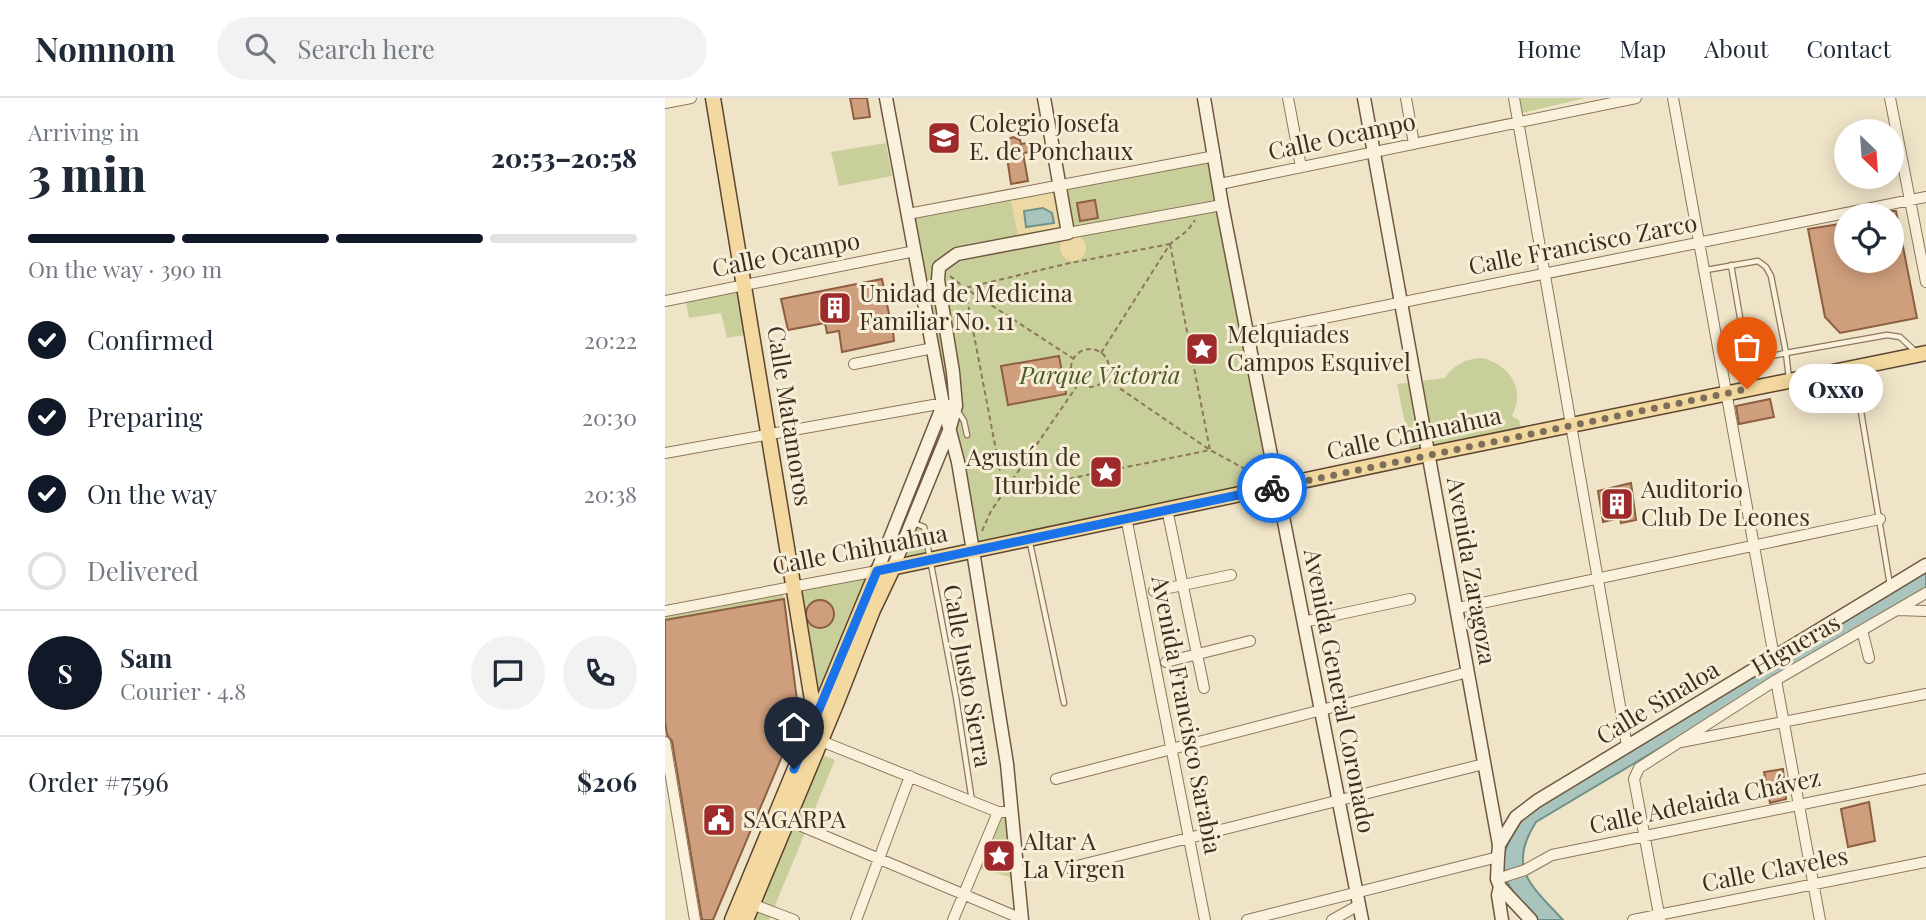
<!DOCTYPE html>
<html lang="en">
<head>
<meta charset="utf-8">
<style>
  :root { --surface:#fff; --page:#f2f2f3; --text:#1f2937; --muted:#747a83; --line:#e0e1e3; --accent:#111827 }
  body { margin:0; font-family:"Playfair Display",serif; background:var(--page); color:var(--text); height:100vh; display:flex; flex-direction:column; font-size:26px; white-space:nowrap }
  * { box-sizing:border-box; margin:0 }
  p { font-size:23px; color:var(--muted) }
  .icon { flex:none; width:38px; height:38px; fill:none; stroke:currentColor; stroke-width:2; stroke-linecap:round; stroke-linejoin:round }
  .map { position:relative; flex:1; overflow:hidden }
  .side { display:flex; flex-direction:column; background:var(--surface); width:665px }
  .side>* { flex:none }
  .needle { width:46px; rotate:155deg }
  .controls { position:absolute; left:1169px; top:21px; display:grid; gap:14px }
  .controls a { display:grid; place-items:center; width:70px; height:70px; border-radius:50%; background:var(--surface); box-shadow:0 4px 18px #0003; font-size:35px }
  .pin { position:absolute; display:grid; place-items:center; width:60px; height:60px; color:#fff; margin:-72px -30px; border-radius:50% 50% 50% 0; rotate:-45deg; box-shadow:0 0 7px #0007 }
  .pin .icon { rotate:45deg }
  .courier { position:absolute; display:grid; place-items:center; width:70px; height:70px; margin:-35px; border:5px solid #1a73e8; border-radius:50%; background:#fff; color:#222; box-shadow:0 2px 9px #0007 }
  .bubble { position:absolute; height:49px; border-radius:24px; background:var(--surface); box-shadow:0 4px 18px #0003; font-size:23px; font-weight:800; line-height:49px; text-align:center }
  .head em { font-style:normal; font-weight:800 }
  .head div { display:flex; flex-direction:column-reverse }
  .head { display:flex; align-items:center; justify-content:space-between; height:119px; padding:0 28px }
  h1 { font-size:46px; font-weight:800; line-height:52px }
  .bar { display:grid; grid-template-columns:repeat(4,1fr); gap:10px 7px; align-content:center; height:84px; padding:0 28px }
  .bar i { height:9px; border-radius:5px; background:var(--line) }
  .bar .active { background:var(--accent) }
  .bar p { grid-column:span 4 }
  .line { display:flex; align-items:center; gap:18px; padding:0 28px; border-top:2px solid var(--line) }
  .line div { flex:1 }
  .round { display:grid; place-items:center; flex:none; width:74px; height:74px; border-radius:37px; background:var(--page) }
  ol { padding:0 28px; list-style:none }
  li { display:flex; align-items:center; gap:21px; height:77px }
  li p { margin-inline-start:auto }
  li .icon { padding:7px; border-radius:50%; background:var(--accent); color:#fff; stroke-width:4 }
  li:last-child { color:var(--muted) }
  li i { width:38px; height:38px; border:4px solid var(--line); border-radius:50% }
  header { display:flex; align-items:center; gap:42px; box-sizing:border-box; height:98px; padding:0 35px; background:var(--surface); border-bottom:2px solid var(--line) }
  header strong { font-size:33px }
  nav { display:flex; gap:38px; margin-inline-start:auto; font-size:24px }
  .search { width:490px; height:63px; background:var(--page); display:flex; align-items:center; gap:18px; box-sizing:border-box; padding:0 24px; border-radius:38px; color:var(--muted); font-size:26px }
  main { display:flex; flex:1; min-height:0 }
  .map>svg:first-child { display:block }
  .green { fill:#c9cf9b }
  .sand { fill:#ecd9a5 }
  .water { fill:#a9c4bc; stroke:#6f938a; stroke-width:2 }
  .building { fill:#cf9f7d; stroke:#8d5f41; stroke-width:2 }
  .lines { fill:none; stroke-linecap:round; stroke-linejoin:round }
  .lane-casing { stroke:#8d765c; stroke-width:7 }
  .street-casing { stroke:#8d765c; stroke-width:12 }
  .secondary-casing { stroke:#6f573f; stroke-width:15 }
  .primary-casing { stroke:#5b4430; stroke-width:17 }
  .path { stroke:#8d765c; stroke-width:2; stroke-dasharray:5 3.5; stroke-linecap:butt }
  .lane { stroke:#faf1dc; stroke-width:4.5 }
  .street { stroke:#faf1dc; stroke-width:10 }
  .secondary { stroke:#faf1dc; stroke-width:12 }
  .primary { stroke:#f3d9a0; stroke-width:14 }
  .done { stroke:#7c6e5b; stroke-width:7; stroke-dasharray:0 12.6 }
  .route { stroke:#1a73e8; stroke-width:9 }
  .labels { text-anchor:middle; stroke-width:6; stroke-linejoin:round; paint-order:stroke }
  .poi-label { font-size:24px; fill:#3d2e20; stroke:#f7eed8; text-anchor:start }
  .street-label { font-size:24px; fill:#3d2e20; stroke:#f7eed8 }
  .park-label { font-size:24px; font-style:italic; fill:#4d5a26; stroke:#f7eed8 }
</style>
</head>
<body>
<header>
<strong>Nomnom</strong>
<div class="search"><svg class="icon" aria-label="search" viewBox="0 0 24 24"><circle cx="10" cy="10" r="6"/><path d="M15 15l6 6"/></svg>Search here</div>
<nav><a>Home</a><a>Map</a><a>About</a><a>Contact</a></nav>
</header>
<main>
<section class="side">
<div class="head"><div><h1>3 min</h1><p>Arriving in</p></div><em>20:53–20:58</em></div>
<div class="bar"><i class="active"></i><i class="active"></i><i class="active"></i><i></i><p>On the way · 390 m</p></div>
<ol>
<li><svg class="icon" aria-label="check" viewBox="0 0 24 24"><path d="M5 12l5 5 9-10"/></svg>Confirmed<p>20:22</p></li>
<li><svg class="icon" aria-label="check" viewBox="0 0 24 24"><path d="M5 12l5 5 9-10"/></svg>Preparing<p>20:30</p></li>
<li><svg class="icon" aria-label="check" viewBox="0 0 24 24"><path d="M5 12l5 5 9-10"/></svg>On the way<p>20:38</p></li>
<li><i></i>Delivered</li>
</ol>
<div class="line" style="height:126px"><b class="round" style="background:var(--accent);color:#fff">S</b><div><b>Sam</b><p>Courier · 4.8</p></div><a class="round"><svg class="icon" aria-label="chat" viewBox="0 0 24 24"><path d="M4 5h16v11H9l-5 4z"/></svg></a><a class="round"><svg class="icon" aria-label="phone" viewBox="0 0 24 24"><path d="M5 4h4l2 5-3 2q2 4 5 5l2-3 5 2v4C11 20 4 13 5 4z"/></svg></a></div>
<div class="line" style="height:91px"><div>Order #7596</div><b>$206</b></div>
</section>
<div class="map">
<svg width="1261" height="822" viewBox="0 0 1261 822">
  <rect width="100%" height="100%" fill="#f0e4c8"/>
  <path class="green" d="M849,0H921L852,16Z
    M221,45L227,78L174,88L166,54Z
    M546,60L611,390L303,453L287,355L291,332L287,286L266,188L283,283L278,284L239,118Z
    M79,188L87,236L62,240L56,215L24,220L20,200Z
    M817,260C845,267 861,291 847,318L854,322L858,343L748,366L732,286L780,280C789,266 801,261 817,260Z
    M243,424L257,430L261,461L227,467Z
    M210,474L150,620L130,489Z
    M117,491L119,501L0,522V513Z
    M151,654L170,662L104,822H82Z
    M327,714H349L355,782L306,768Z"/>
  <path class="sand" d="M392,94L400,133L354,142L346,103Z
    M395 150a13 13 0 1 1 26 0a13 13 0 1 1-26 0Z"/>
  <path class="water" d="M378,110L387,115L389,125L361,129L359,113Z
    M1261,471V491L871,724C841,771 867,788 898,822H870C831,774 826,767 862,714Z"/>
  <path class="building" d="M185,0H202L205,19L189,21Z
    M348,39L355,42L356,46L364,45L365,54L358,55L363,83L346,86L342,59L336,60L333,51L340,49L339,43Z
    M430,102L433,120L415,123L412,105Z
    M1227,113H1231L1252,220L1175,235L1160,219L1143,131L1181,125V163H1227Z
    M217,181L225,221L234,220L237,231L228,233L229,243L177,254L174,233L162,235L160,225L123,232L116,201Z
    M394,258L401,296L343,307L336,268Z
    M1105,301L1109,319L1074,326L1071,308Z
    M966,385L971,422L956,425L955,420L938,424L933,393Z
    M119,501L134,618L48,822H37L7,643L2,637L0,623V522Z
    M141 516a14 14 0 1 1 28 0a14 14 0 1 1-28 0Z
    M1118,671L1121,701L1105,705L1099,674Z
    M1204,704L1210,743L1183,749L1176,711Z"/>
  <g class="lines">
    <defs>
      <path id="lane" d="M1041,172L1093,163L1101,169L1106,178L1121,255L1087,262L1082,260L1066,167
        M1189,272L1225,487
        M1124,281L1121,255L1222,237L1235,239L1250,253
        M292,312L299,323L302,337
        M249,425L259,429L291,599L307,703
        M365,445L399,605"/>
      <path id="street" d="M623,0L636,69
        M741,0L749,46
        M849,0L962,648
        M1008,0L1109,559
        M1225,0L1261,184
        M0,5L26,0
        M555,86L971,0
        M243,116L550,58
        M403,135L557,107
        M0,203L250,153
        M584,235L1261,99
        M189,266L268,250
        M0,355L268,307H283
        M502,411L539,590
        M461,419L540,822
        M489,493L566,477
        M793,510L1215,421
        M1233,512L1261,513
        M0,513L212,473
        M638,524L745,501
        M1197,532L1204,560
        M501,564L585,543
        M1111,582L1155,822
        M156,643L333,714H347
        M0,644L30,822
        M1016,644L1261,596
        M391,681L803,574
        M122,722L357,821
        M404,770L819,666
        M832,781L860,772L887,757L1261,681
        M87,806L129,822
        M191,822L245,678
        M288,822L333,714
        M582,822L833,759
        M667,822L694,807
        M968,822L1261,764
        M995,822L969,681L974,670L1111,582L1261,495"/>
      <path id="secondary" d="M221,0L278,306L293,364L308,453L342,666L357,822
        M539,0L557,107L697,822
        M699,0L834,747
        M228,470L284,333L291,308L288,274L273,182L274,169L292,156L403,135L379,0
        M212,473L278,307
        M835,789L833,797L837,822
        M866,822L835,789L832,781L833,759L834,747L851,719L872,703L1261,467"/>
      <path id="primary" d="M48,0L150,620L154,628L156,643
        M67,822L212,473L764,356L1261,255
        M81,822L172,604L208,512L228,470"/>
    </defs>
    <use href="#lane" class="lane-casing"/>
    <use href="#street" class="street-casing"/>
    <use href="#secondary" class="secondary-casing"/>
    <use href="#primary" class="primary-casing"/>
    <path class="path" d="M505,146L545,352L339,394L300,190L405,165Z
      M285,178L300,190L409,261
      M406 270a19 19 0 1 1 38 0a19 19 0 1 1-38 0Z
      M436,255L505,146L523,132L530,122
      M441,281L545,352L593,378
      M317,433L326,413L414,285"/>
    <use href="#lane" class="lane"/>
    <use href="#street" class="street"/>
    <use href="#secondary" class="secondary"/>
    <use href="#primary" class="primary"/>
  </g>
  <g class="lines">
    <path class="done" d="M607,390L1082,291"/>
    <path class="route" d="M129,671L212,473L607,390"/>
  </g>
  <defs>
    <symbol id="school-square" viewBox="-11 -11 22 22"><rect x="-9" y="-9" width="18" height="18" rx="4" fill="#9e2a2b" stroke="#f7eed8"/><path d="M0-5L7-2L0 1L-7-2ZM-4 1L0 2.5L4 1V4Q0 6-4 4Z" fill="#fff"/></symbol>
    <symbol id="building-square" viewBox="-11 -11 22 22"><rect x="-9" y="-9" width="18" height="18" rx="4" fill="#9e2a2b" stroke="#f7eed8"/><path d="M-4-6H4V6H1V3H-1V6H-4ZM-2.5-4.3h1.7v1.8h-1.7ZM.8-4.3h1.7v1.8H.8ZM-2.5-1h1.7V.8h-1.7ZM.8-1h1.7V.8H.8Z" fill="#fff"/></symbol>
    <symbol id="sight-square" viewBox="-11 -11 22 22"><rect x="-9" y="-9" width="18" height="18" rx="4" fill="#9e2a2b" stroke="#f7eed8"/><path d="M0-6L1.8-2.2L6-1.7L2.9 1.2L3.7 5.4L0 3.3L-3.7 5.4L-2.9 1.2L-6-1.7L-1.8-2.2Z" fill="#fff"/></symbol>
    <symbol id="civic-square" viewBox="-11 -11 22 22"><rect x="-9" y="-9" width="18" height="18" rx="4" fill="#9e2a2b" stroke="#f7eed8"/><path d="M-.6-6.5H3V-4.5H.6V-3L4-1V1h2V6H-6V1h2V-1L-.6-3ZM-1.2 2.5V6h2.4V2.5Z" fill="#fff"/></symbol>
  </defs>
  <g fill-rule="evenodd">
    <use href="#school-square" x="260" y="21" width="38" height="38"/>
    <use href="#building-square" x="151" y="191" width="38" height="38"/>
    <use href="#sight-square" x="518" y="232" width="38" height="38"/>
    <use href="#sight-square" x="422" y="355" width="38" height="38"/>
    <use href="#building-square" x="933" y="387" width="38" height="38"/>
    <use href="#civic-square" x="35" y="703" width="38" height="38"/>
    <use href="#sight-square" x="315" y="739" width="38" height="38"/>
  </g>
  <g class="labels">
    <g class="poi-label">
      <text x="304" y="34">Colegio Josefa<tspan x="304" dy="28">E. de Ponchaux</tspan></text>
      <text x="194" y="204">Unidad de Medicina<tspan x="194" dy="28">Familiar No. 11</tspan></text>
      <text x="562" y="245">Melquiades<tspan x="562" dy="28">Campos Esquivel</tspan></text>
      <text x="416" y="368" text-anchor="end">Agustín de<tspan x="416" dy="28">Iturbide</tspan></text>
      <text x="976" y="400">Auditorio<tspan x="976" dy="28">Club De Leones</tspan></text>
      <text x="78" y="730">SAGARPA</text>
      <text x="358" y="752">Altar A<tspan x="358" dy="28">La Virgen</tspan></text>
    </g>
    <g class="street-label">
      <text transform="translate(677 39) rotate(-12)" y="8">Calle Ocampo</text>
      <text transform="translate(918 147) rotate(-11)" y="8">Calle Francisco Zarco</text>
      <text transform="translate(121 157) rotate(-11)" y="8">Calle Ocampo</text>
      <text transform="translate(124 318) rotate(81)" y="8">Calle Matamoros</text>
      <text transform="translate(749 336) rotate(-12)" y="8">Calle Chihuahua</text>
      <text transform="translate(195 452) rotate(-11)" y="8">Calle Chihuahua</text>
      <text transform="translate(806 473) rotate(80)" y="8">Avenida Zaragoza</text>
      <text transform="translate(1131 547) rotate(-30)" y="8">Higueras</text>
      <text transform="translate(302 578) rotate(80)" y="8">Calle Justo Sierra</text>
      <text transform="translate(674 593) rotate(79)" y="8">Avenida General Coronado</text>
      <text transform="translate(993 605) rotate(-31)" y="8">Calle Sinaloa</text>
      <text transform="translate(521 617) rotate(79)" y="8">Avenida Francisco Sarabia</text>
      <text transform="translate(1040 704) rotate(-12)" y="8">Calle Adelaida Chávez</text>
      <text transform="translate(1110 772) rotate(-11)" y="8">Calle Claveles</text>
    </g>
    <g class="park-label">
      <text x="435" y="286">Parque Victoria</text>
    </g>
  </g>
</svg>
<div class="controls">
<a><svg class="needle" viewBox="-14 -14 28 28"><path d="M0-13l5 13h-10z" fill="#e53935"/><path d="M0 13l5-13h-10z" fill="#747a83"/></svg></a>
<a><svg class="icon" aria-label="locate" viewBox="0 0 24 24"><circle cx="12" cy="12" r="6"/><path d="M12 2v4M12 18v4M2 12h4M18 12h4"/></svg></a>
</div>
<div class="pin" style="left:1082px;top:291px;background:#ea580c"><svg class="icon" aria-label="bag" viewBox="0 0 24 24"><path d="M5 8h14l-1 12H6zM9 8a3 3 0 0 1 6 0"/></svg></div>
<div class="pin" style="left:129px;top:671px;background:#1f2937"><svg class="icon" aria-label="home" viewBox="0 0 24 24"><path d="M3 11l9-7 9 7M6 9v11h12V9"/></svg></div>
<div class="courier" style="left:607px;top:390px"><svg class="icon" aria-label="bike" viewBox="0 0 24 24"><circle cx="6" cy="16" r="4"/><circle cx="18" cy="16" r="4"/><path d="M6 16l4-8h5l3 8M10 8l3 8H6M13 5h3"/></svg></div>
<div class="bubble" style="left:1124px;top:266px;width:94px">Oxxo</div>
</div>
</main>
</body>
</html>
